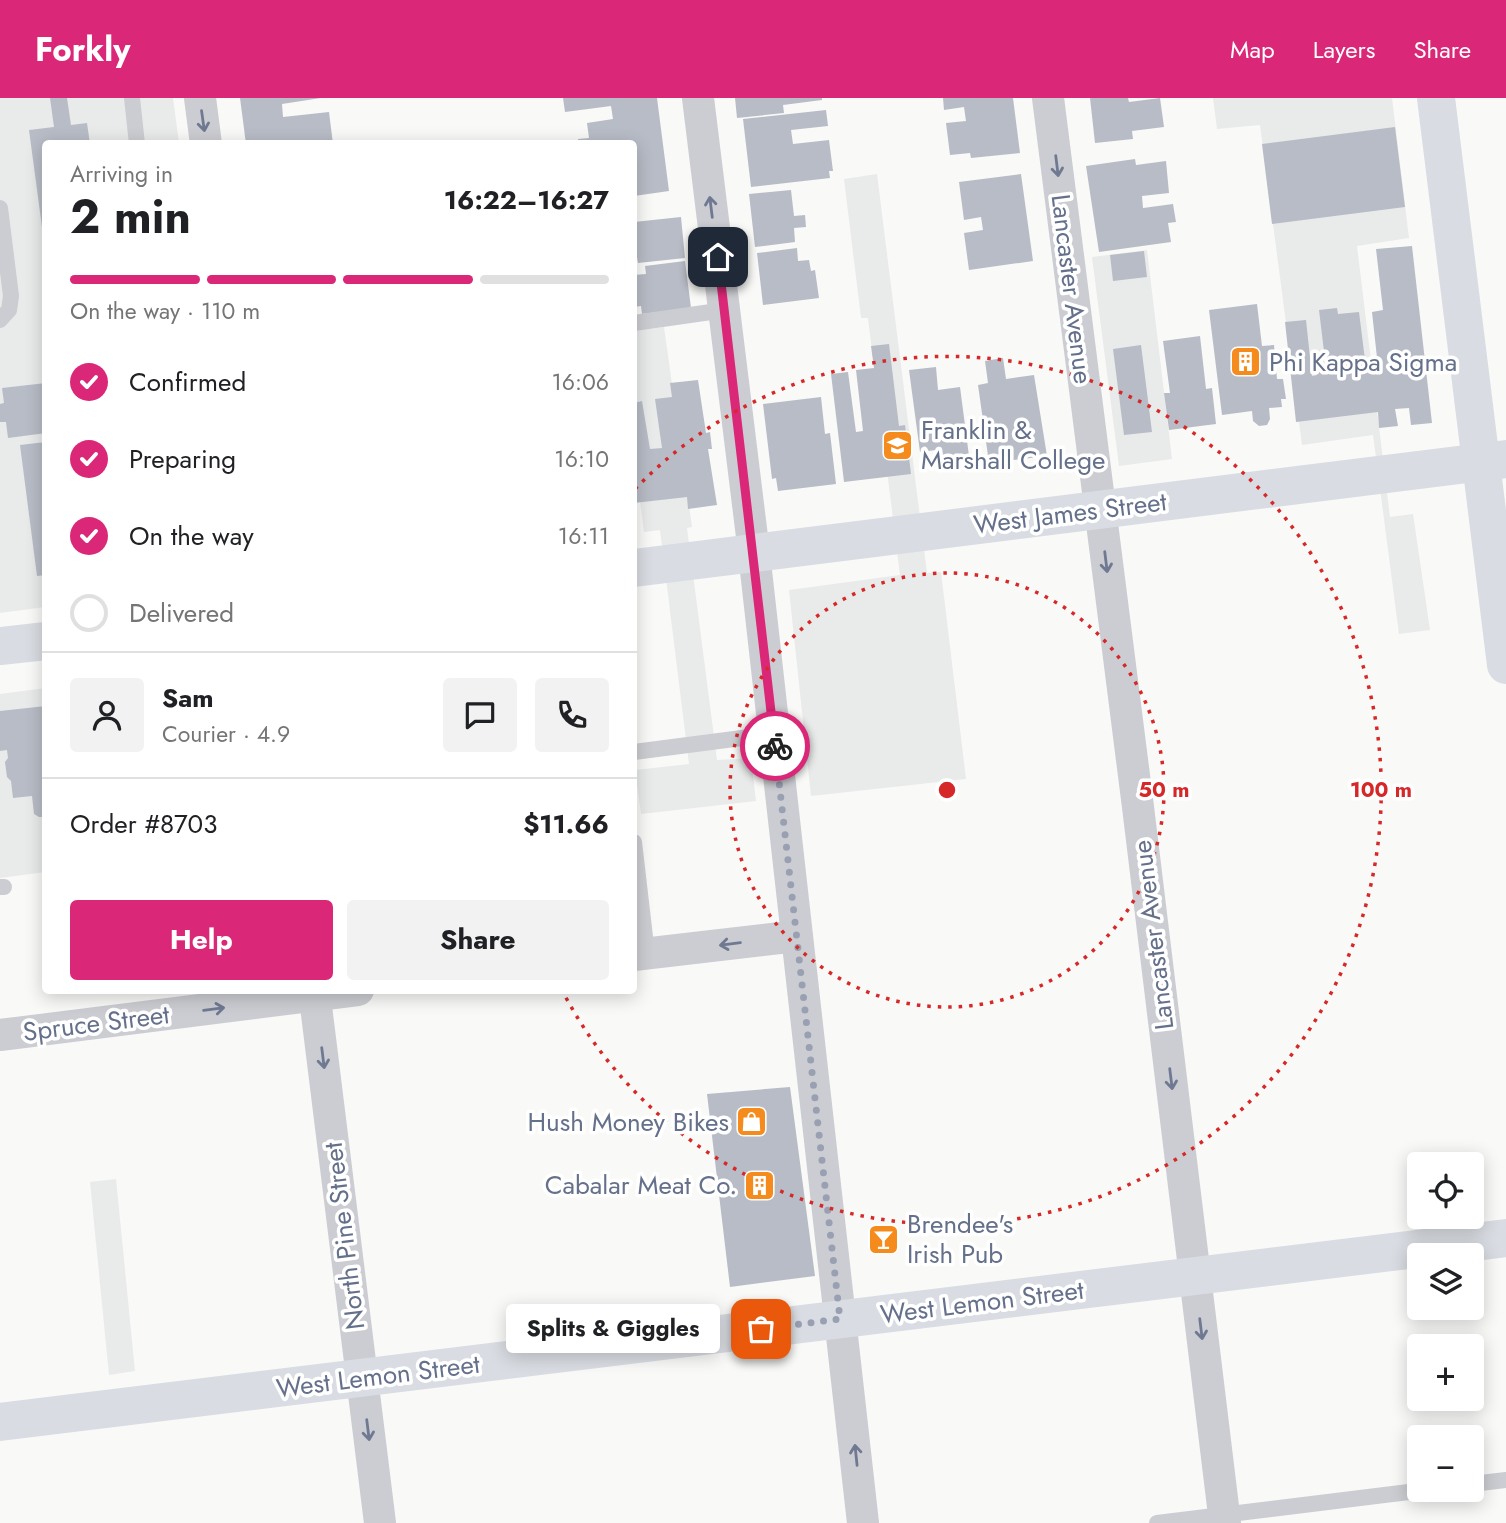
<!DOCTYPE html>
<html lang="en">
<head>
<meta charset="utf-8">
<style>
  :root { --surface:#fff; --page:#f2f2f2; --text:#202124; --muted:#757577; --line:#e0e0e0; --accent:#db2777 }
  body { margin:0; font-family:Jost,sans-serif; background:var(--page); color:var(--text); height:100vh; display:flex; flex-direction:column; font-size:26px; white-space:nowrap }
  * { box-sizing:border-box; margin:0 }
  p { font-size:23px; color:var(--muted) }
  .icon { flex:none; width:38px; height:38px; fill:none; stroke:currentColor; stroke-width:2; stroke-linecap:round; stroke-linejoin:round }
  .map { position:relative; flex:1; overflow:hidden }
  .sheet { position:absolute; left:42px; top:42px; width:595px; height:854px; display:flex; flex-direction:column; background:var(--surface); border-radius:7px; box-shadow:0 4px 18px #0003 }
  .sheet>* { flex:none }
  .tools { position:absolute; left:1407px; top:1054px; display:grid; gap:14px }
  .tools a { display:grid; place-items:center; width:77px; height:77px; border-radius:7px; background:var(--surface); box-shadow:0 4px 18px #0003; font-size:35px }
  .pin { position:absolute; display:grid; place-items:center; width:60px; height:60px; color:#fff; margin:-30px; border-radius:14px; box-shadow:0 4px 10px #0006 }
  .courier { position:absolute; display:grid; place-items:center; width:70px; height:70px; margin:-35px; border:5px solid #db2777; border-radius:50%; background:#fff; color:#222; box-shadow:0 2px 9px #0007 }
  .bubble { position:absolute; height:49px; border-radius:7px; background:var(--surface); box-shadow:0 4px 18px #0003; font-size:23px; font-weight:700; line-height:49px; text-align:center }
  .summary em { font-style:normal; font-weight:700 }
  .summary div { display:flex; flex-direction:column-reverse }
  .summary { display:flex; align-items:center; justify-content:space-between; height:119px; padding:0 28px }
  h1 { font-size:46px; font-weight:700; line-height:52px }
  .bar { display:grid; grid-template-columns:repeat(4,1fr); gap:10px 7px; align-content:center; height:84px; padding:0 28px }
  .bar i { height:9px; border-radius:5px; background:var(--line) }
  .bar .selected { background:var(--accent) }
  .bar p { grid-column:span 4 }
  .line { display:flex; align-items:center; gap:18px; padding:0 28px; border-top:2px solid var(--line) }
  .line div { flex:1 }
  .round { display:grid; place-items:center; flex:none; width:74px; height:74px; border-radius:7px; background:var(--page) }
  ol { padding:0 28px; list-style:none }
  li { display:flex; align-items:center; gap:21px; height:77px }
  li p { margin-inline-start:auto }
  li .icon { padding:7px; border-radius:50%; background:var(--accent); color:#fff; stroke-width:4 }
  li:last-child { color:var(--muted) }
  li i { width:38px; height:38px; border:4px solid var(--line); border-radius:50% }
  .action { display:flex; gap:14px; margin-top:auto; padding:14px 28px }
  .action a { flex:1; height:80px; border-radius:7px; background:var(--accent); color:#fff; font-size:28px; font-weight:700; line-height:80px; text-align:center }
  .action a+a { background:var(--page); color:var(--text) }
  header { display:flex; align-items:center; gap:42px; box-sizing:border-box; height:98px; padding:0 35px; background:var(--accent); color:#fff }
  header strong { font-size:33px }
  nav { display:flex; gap:38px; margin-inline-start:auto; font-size:24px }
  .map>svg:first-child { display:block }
  .built { fill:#e9eaea }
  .building { fill:#b8bcc6 }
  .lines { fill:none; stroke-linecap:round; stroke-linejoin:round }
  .lane { stroke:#cccdd2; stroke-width:16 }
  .street { stroke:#cccdd2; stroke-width:32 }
  .secondary { stroke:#d9dce2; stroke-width:38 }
  .oneway { stroke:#6f7992 }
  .done { stroke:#99a0b1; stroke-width:7; stroke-dasharray:0 12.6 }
  .route { stroke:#db2777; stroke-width:9 }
  .ring { fill:none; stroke:#d62828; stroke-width:3.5; stroke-dasharray:3.5 7 }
  .labels { text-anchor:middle; stroke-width:7; stroke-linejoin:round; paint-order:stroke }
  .street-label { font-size:26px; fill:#65708b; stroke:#fff }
  .poi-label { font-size:26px; fill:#65708b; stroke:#fff; text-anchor:start }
  .centre { fill:#d62828; stroke:#fff; stroke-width:3.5 }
  .ring-label { font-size:21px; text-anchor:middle; font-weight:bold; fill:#d62828; stroke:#fff; stroke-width:7; stroke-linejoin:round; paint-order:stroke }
</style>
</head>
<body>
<header>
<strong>Forkly</strong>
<nav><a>Map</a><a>Layers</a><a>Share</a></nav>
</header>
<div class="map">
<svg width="1506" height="1425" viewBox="0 0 1506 1425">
  <rect width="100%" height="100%" fill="#f9f9f7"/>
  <path class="built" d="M0,0H173L179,45L46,46L45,509L0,515Z
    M1213,0H1392L1409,140L1357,148L1390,419L1413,416L1430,532L1399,536L1373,337L1302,347L1260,27L1217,31Z
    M877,76L927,475L941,474L966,681L811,698L789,492L900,477L868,220H861L844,81Z
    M1147,152L1172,361L1119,368L1092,159Z
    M664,229L692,429L687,430L717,662L751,660L756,703L641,716L635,672L689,666L660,432L644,434L634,359V233Z
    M45,590V774L0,780V596Z
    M116,1081L135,1273L109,1277L90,1084Z"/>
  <path class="building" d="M50,0H67L71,27L87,25L90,46H46L44,144L29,32L54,29Z
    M240,0H321L282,6L283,19L329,14L333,46H246Z
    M563,0H657L669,93L634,98V46H578V41L589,40L587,25L613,21L611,8L565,14Z
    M735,0H822V2L783,7L784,15L737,20Z
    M943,0H1013L1020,55L971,60L970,55L950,57L946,25L966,23L964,9L944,12Z
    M1090,0H1128L1129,4L1160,0L1164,29L1132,33L1133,41L1095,45Z
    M826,12L828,28L791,32L793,46L829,42L833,73H829L830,80L751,89L743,21Z
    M1395,29L1405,109L1272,126L1262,46Z
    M1135,61L1136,67L1166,63L1169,95L1142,98L1143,110L1173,106L1176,124L1168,125L1171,144L1099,154L1086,68Z
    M1021,76L1033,163L969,172L964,135L983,132L981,119L964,122L959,84Z
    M791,92L794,118L805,117L806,129L794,130L795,144L755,149L749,96Z
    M681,119L685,160L638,165L637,159H634V124Z
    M1412,148L1432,325L1411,327L1409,310L1395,311L1398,328L1379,330L1378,314L1296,324L1285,224L1306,222L1312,278L1317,277L1316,271L1326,270L1319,212L1337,210L1338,216L1359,214L1366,270L1378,269L1372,214L1383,212L1376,151Z
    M797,150L798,163L809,162L811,173L815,172L819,200L763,207L757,155Z
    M1144,153L1147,179L1113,183L1110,157Z
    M685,163L691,210L642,216L641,208L634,209V177L646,176L645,168Z
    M1257,206L1262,248L1274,247L1277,281H1283L1286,301H1281L1282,309L1269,310L1270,321L1267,327L1259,328L1253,323L1252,313L1222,317L1209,212Z
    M1200,238L1206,291L1212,290L1216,326L1169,332L1164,295H1170L1163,243Z
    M889,246L899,328L905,327L911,376L844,384L831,276L848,274L856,334L863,333L856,272L874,270L871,248Z
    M1141,247L1152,334L1124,337L1113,251Z
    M1003,260L1006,281L1034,277L1047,358L989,365L978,287L988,285L985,263Z
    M936,269L938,292L960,289L969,358L937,362L936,352L920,354L909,272Z
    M698,282L706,335L710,334L712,351H708L717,407L688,411L687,399L634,405V305L642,303L650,351L662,350L655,301L672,299L670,285Z
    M46,285V335L8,340L6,324H0V306L4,305L2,290Z
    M821,299L825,336L830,335L836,386L778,393L776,380L772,381L763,306Z
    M46,344V477L37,478L20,347Z
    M46,608V719H39L34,716L32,698L13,700L11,683L7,679L5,664L8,660L7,652L0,653V613Z
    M790,989L815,1178L730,1189L707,996Z"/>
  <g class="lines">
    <path class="lane" d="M132,0L137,46
      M0,110L11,198L9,212L0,222
      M634,225L725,212
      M634,654L773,636
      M634,744L647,856
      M0,789H4
      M1472,1386L1506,1382
      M1157,1425L1433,1391"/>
    <path class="street" d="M200,0L206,46
      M698,0L754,455L863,1425
      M1048,0L1138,709L1225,1425
      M634,857L797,838
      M314,892L380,1425
      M0,937L358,892"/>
    <path class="secondary" d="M1436,0L1506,567
      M634,470L1506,361
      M0,548L46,543
      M0,1324L1506,1140"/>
  </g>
  <defs><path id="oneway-shaft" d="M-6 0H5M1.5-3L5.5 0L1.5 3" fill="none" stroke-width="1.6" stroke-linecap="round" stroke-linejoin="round" transform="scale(1.75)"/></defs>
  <g class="oneway">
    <use href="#oneway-shaft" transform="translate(203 23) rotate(82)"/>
    <use href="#oneway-shaft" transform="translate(1057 68) rotate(83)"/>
    <use href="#oneway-shaft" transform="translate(711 109) rotate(-97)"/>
    <use href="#oneway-shaft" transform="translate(1106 464) rotate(83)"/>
    <use href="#oneway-shaft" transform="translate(730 846) rotate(173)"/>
    <use href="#oneway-shaft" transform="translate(214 911) rotate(-7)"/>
    <use href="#oneway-shaft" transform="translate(323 960) rotate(83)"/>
    <use href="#oneway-shaft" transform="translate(1171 981) rotate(83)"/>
    <use href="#oneway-shaft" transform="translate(1201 1231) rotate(83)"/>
    <use href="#oneway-shaft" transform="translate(368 1332) rotate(83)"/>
    <use href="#oneway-shaft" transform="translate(856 1357) rotate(-96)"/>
  </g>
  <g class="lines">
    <path class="done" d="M761,1231L840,1221L775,648"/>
    <path class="route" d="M718,159L775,648"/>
  </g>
  <g class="ring">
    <circle cx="947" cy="692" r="217"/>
    <path d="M635 391A434 434 0 1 1 564 896"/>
  </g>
  <defs>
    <symbol id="building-square" viewBox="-11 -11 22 22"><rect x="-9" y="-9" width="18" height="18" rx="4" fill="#f48b1c" stroke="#fff"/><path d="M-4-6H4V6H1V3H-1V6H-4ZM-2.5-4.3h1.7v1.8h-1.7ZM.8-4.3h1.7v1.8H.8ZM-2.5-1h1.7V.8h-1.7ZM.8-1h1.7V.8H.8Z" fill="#fff"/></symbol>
    <symbol id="university-square" viewBox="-11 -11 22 22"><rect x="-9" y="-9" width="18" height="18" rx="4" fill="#f48b1c" stroke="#fff"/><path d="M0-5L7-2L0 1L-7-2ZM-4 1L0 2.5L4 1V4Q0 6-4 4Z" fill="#fff"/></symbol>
    <symbol id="shop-square" viewBox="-11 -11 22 22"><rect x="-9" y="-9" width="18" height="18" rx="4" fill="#f48b1c" stroke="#fff"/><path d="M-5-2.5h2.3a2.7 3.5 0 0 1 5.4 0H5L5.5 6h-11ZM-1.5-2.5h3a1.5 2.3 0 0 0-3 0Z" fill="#fff"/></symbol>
    <symbol id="bar-square" viewBox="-11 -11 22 22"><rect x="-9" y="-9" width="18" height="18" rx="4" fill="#f48b1c" stroke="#fff"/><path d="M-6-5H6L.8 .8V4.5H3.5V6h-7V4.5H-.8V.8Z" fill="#fff"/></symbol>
  </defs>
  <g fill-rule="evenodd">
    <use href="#building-square" x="1228" y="246" width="35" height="35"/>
    <use href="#university-square" x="880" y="330" width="35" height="35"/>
    <use href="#shop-square" x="734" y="1006" width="35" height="35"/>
    <use href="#building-square" x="742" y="1070" width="35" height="35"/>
    <use href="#bar-square" x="866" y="1124" width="35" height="35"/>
  </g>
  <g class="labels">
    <g class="street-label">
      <text transform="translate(1072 191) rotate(83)" y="9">Lancaster Avenue</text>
      <text transform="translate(1070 415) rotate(-7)" y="9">West James Street</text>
      <text transform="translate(1153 837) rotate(-97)" y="9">Lancaster Avenue</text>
      <text transform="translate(96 925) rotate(-7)" y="9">Spruce Street</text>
      <text transform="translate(344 1138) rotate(-97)" y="9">North Pine Street</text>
      <text transform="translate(982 1204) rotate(-7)" y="9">West Lemon Street</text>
      <text transform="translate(378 1278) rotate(-7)" y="9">West Lemon Street</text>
    </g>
    <g class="poi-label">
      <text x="1269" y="273">Phi Kappa Sigma</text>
      <text x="921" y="341">Franklin &amp;<tspan x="921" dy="30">Marshall College</tspan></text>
      <text x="729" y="1033" text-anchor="end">Hush Money Bikes</text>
      <text x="737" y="1096" text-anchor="end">Cabalar Meat Co.</text>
      <text x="907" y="1135">Brendee's<tspan x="907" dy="30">Irish Pub</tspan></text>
    </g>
  </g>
  <circle cx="947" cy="692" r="10" class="centre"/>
  <g class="ring-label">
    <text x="1164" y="699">50 m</text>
    <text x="1381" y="699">100 m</text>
  </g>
</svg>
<div class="tools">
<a><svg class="icon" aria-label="locate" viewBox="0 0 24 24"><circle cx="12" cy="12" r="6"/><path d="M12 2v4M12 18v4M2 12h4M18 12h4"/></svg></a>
<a><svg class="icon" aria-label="layers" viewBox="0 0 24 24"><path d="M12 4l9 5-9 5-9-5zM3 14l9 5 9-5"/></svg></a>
<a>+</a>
<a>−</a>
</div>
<div class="pin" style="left:761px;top:1231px;background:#ea580c"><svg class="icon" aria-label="bag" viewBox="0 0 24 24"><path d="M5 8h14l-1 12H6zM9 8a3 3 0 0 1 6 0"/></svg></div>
<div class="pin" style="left:718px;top:159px;background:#1f2937"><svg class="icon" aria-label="home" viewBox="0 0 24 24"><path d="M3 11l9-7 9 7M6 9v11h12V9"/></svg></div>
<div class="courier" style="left:775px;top:648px"><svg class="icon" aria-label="bike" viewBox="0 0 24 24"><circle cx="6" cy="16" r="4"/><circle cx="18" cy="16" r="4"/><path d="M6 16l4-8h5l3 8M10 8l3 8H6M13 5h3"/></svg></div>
<div class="bubble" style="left:506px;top:1206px;width:214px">Splits &amp; Giggles</div>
<section class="sheet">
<div class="summary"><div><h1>2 min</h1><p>Arriving in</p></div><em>16:22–16:27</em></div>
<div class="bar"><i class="selected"></i><i class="selected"></i><i class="selected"></i><i></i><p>On the way · 110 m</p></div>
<ol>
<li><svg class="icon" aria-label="check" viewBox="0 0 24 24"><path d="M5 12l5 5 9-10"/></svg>Confirmed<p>16:06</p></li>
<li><svg class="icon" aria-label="check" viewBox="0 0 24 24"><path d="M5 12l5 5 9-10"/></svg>Preparing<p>16:10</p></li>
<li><svg class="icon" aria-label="check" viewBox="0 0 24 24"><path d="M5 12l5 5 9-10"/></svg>On the way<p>16:11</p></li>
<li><i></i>Delivered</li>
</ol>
<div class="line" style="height:126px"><a class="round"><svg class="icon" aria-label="person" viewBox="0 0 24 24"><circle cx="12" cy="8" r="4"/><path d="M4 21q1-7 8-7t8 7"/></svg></a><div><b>Sam</b><p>Courier · 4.9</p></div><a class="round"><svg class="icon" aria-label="chat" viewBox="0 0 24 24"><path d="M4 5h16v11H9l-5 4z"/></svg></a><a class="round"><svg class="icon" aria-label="phone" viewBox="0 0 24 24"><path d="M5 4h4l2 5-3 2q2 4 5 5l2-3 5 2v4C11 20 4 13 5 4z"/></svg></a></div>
<div class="line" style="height:91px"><div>Order #8703</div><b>$11.66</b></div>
<div class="action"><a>Help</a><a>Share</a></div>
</section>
</div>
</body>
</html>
